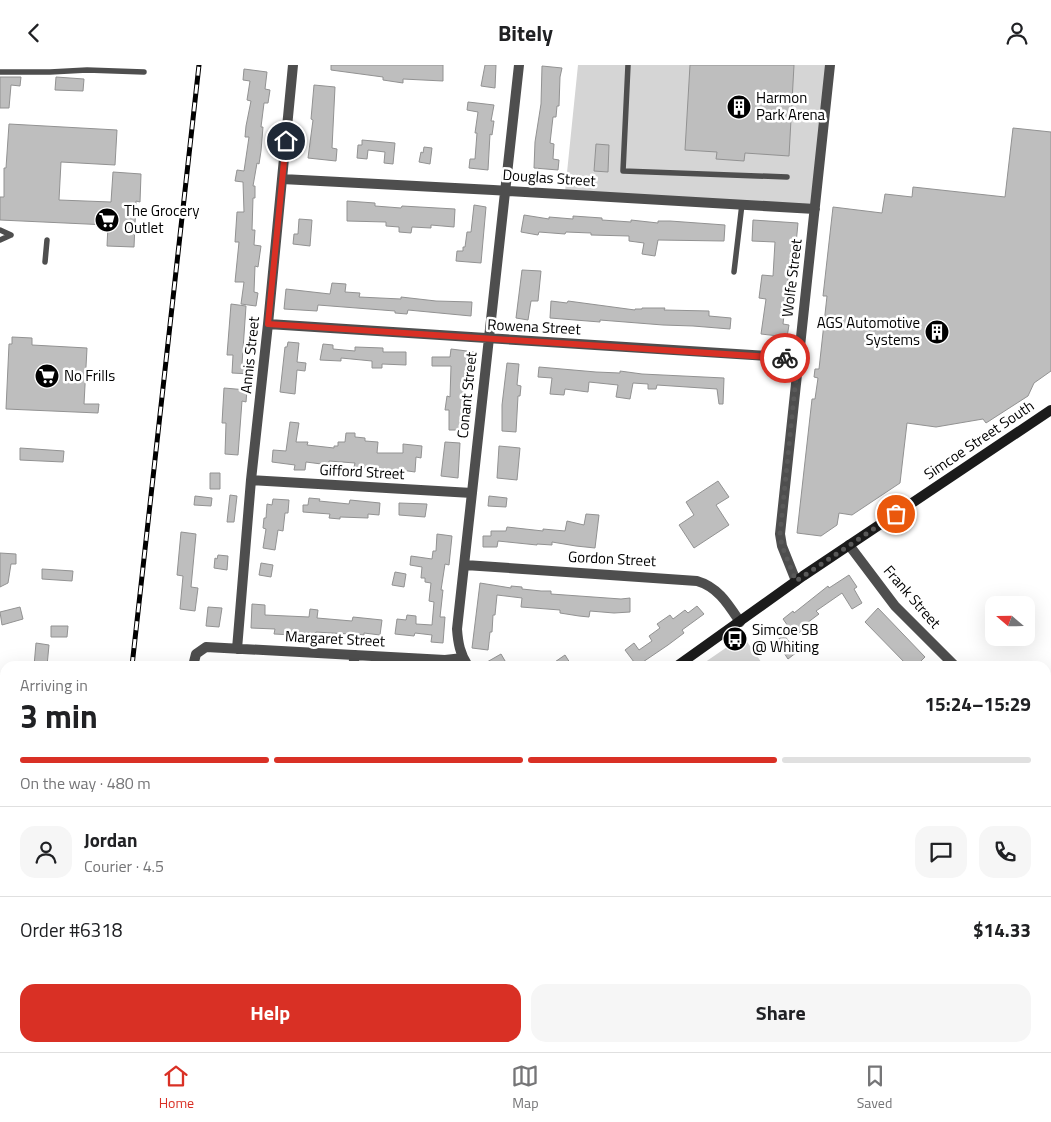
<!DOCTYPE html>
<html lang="en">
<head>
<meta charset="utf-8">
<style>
  :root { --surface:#fff; --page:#f6f6f6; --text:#202124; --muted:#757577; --line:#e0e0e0; --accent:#d93025 }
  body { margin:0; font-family:"Titillium Web",sans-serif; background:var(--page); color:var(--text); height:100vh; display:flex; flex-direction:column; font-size:19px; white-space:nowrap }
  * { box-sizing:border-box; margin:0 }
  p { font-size:16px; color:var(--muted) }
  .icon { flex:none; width:28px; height:28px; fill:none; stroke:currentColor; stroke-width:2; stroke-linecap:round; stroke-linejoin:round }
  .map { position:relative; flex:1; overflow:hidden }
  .drawer { position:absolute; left:0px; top:596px; width:1051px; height:391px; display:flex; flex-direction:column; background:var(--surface); border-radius:15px 15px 0 0; box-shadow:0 5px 20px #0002 }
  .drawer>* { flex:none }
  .needle { width:32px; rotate:290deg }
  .buttons { position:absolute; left:985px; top:531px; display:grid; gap:10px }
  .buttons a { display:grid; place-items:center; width:50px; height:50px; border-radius:10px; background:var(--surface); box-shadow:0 5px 20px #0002; font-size:25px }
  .pin { position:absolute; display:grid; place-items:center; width:42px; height:42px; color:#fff; margin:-21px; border:2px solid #fff; border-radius:50%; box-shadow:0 1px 5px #0007 }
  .courier { position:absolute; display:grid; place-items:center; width:50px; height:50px; margin:-25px; border:4px solid #d93025; border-radius:50%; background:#fff; color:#222; box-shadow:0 1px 6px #0007 }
  .headline em { font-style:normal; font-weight:700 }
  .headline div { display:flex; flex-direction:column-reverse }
  .headline { display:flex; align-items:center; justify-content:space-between; height:85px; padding:0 20px }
  h1 { font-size:32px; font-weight:700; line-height:38px }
  .bar { display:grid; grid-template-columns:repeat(4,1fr); gap:8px 5px; align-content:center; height:60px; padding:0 20px }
  .bar i { height:6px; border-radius:4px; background:var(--line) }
  .bar .on { background:var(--accent) }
  .bar p { grid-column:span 4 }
  .line { display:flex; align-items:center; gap:12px; padding:0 20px; border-top:1px solid var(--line) }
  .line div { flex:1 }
  .round { display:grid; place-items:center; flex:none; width:52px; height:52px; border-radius:15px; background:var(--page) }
  .cta { display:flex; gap:10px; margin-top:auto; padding:10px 20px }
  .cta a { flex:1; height:58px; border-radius:15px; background:var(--accent); color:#fff; font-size:20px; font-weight:700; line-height:58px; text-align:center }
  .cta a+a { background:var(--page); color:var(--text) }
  header { display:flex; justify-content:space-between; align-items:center; height:65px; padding:0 20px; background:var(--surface); font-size:22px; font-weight:700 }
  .dock { display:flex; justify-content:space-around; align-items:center; height:70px; border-top:1px solid var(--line); background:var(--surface); font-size:14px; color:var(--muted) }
  .dock a { display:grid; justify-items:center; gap:2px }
  .dock .on { color:var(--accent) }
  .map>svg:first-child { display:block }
  .green { fill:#d5d5d5 }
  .building { fill:#bebebe; stroke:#929292 }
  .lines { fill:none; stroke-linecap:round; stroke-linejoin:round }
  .path { stroke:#707070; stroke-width:2; stroke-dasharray:1 2.5; stroke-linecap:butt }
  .lane { stroke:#4e4e4e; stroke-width:5.5 }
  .street { stroke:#4e4e4e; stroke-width:10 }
  .secondary { stroke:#1b1b1b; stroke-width:10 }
  .rail-casing { stroke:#000; stroke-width:5 }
  .rail { stroke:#fff; stroke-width:3; stroke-dasharray:9; stroke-linecap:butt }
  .done { stroke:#595959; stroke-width:5; stroke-dasharray:0 9 }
  .route { stroke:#d93025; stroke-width:6 }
  .labels { text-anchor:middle; stroke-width:5; stroke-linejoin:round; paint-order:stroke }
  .poi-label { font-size:15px; fill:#000; stroke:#fff; text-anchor:start }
  .street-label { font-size:15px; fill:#000; stroke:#fff }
</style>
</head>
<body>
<header><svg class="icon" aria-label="back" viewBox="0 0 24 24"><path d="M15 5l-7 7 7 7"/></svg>Bitely<svg class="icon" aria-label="person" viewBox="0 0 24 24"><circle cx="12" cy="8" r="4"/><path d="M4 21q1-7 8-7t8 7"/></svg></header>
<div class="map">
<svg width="1051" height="987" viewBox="0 0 1051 987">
  <rect width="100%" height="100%" fill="#fff"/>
  <path class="green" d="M578,0H826L811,140L565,127Z
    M743,571L764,601H701V600Z
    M1051,670V987H409L410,982H1046V677Z"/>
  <path class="building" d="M331,0H443V16L403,14V18L383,15V12L331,5Z
    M485,0H496L495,23L481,21Z
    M690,0H794L789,91L745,88L744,96L716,94L717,87L685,85Z
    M542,1L562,3L560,12L559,41H557L556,52H553L550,78L554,79L553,94L559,95L558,105L534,103L535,77L541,39Z
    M244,4L267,7L265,24L270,25L268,38H264L261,62H263L261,86L259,99L257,98L253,121H255V133H253L252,165H255L254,180L261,181L258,202L255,201L254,227L258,228L256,241L241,239L244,217H235L239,177H235L237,147H244L243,117L235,116L237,105L244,106L249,72H245L246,61L251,36L247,35L250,16L243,15Z
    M0,12H21L20,21L11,20L9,43H0Z
    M56,12L84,14L83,26L55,25Z
    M314,20L335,22L332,83L337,84L336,96L308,93L313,55L311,54Z
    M468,37L494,40L491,56H494L492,70L490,69L488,105L469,103L470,94H475L477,68H475L478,47L467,45Z
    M9,59L117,65L115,100L61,97L59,135L111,137L113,107L141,109L140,137L136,136L134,182L107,181L108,160L0,155V132H4V103H6Z
    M1013,63L1051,67V306L1034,318L1028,331L986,358L983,354L936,362L907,358L900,418L852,450L839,448L837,460L821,471L797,468L812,334H815L818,313L814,312L815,304H819L827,231H823L833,142L882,148L885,129L912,132L913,122L1005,132Z
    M362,75L395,78L393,99L384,98L385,87L368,85L367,94L357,93L358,80H362Z
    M596,79L609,80L608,107L594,106Z
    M424,82L432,83L430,99L419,97L421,87L423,88Z
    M347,136L375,138V141L401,143L402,141L455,144L454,162L431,160V163L412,162L411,168L399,167V162L386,161V157L347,156Z
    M474,140L486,142L481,198L456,196L457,186H463V182H465L467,167H471Z
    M524,150L549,154V152L573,154V151L602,153V155L631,157V155L658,158V156H670L725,160L724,176L658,175L655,191L642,189L644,178L629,176V171L591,170V168L566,167L565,169L539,167L538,170L521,167Z
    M299,154L312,155L310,181L293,179L294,169H298Z
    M753,155L798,158L796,179L792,178L783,259L789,260L787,272L761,269L766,234L759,233L762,210L773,211L775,177L752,176Z
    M522,205L541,206L538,236H531L528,255L516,253Z
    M332,218L346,219L345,227L360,228L359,232L401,234V232L436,236L472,237L471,251L408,245L407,249L395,248V246L318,240L317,246L284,244L286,224L330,229Z
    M551,236L567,238L568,236L635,245V244H642V243H665L664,245L709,246V251L731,253L730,264L693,261L663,260L600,255V257L550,253Z
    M231,239L246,241L242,299L251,300V309L232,308L233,290H227Z
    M12,272L32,273V280L87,283L84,339H99L98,348L6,344L9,279H12Z
    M288,277L299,278L297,297L306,298L305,306L297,305L295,329L280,327L285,282H287Z
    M323,279L333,280V284L355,286V282L383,283V287H406V300L382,299V303H372V296L341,293V296L320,295Z
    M451,284L475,287L473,303H469L468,320H464L461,353H463L462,365H449V345H445L447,331L450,332L451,301H432V292H450Z
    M507,298L519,299L517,320L521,321L520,331H518L516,367L502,366V340Z
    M539,302L596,307L620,308V306L642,309L724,313L723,339H719L717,324L657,320L656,324H648V319L633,318L630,334L616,332L618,320L589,317L588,327L565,324L564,330L550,329L552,313L538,312Z
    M224,323L247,325L246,337L242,336L238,390L225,389L226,358H222Z
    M290,357L299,358L296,377H308L307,380L334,383V381H338V377H345L346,368H355V372L365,373V376L378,377L377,388H403V379L422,381L421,393L416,392L415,407L401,405L354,402L355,398L329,396V400L306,397L305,405H294L295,400L272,397L273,385L286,386Z
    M445,377L460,378L458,413L441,411Z
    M499,381L520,383L517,415L497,413Z
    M20,383L64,386L63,397L20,395Z
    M210,408H220V424H210Z
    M718,416L729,432L716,440L729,460L694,483L679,460L694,450L686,437Z
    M230,430L237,431L234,457H227Z
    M195,431L212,433L211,441L194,440Z
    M489,431L507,433L506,442L488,441Z
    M309,433L320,434L319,436L349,439L350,435L380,438L379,450L368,449V453L340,452V454L329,453L330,449L303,447V440H308Z
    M273,434L289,435L288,448H285L283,466L278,465L275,485L263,483L266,464L263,463L264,453H266L267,439L272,440Z
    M399,438L427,439L425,452L399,450Z
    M586,449L599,450L595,483L576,481L552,477V480L537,479V480L498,476L497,482H483V471H491V466H506L507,462L543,466V464L565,466L567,456L584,460Z
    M181,467L196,469L191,522L198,523L195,546L180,544L183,511L177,510Z
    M437,469L452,471L449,500L445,499L441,525H443L440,552H445L443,578L431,577L432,570L415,568L414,571L395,569L397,554L406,555L407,550L416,551V559L432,560L434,537L429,536L431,518L425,517V513H421L422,502L410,500L411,491L432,494L433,486H436Z
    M0,488L16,489V499H11L8,518L0,522Z
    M218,490L228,491L227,505L214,503L215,493L217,494Z
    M261,498L273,500L271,512L259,510Z
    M42,504L73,506L72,516L42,514Z
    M395,507L406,509L404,522L392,520Z
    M849,510L857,522L854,524L862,538L852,544L842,528L816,546L819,549L803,561L805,563L795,571L783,554L793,546L794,548L828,521L829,523Z
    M480,518L511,523V521L522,522V524L541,526H551V529L621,534L630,533V547L614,548L590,546L589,552L579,551L560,548V545L521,542L522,533L497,530L495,550H493L492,567H490L488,585L472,583Z
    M252,539L265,540V550L309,552L310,544L318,545L317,553L352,556L353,552L382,555L380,570L364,568V570L316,567L315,571L274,569L275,564L251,563Z
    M697,541L704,549L682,565L684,568L668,580L637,601L625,585L634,578L639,585L652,576L649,571L660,563L657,559L670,550L673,554L685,545L688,548Z
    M20,542L23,554L2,560L0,547Z
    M208,542L222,543L219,562L206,561Z
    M878,543L925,592L916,601H908L865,557Z
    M51,561H68L67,572H51Z
    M784,570L797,587L788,594L776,576Z
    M36,578L49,580L47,601H34Z
    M501,589L508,601H480Z
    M565,590L572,601H549Z"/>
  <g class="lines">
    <path class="path" d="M1046,963L1051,967
      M866,982L869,987
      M600,987L603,982"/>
    <path class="lane" d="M628,0L623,106L787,112
      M0,7H50L87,5L144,7
      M0,165L11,170
      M0,175L11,170
      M45,197L47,175
      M734,207L742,139
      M0,737H5
      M0,812H5
      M0,869H2L0,892
      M2,869L5,834"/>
    <path class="street" d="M282,114L493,125L815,144
      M268,259L798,293
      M251,415L472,428
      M849,480L895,541L955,601
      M465,500L697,516C718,522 728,539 740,557
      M796,516L782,481L780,469L830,0
      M237,584L251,415L268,259L293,0
      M193,601L196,589L206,582L445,595L463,593
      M353,601L355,590
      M468,601C460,589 458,578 457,564L519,0
      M0,710L5,711
      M127,987L134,982
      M366,987V982"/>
    <path class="secondary" d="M677,601L803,511L1051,345
      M0,979L5,977"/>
    <defs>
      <path id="rail" d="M132,601L199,0
        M89,987L90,982"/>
    </defs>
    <use href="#rail" class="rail-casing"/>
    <use href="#rail" class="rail"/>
  </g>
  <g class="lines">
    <path class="done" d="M785,293H798L780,469L782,481L796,516L896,449"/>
    <path class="route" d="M286,76L268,259L785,293"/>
  </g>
  <defs>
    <symbol id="building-disc" viewBox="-11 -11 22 22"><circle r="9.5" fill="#000" stroke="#fff"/><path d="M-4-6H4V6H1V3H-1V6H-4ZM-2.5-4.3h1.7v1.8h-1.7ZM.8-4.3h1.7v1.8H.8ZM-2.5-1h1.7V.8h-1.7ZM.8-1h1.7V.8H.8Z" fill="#fff"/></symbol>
    <symbol id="supermarket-disc" viewBox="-11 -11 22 22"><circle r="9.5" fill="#000" stroke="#fff"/><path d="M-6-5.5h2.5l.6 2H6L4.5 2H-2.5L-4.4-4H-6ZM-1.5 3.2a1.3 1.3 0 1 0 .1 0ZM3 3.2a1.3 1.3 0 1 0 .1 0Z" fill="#fff"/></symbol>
    <symbol id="bus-disc" viewBox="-11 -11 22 22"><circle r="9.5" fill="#000" stroke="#fff"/><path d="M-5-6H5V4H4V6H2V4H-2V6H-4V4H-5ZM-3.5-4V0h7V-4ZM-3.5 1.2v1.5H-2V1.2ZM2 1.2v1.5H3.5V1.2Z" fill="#fff"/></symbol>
  </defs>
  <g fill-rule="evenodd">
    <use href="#building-disc" x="725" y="28" width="28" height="28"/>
    <use href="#supermarket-disc" x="93" y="141" width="28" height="28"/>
    <use href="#building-disc" x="923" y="253" width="28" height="28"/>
    <use href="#supermarket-disc" x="33" y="297" width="28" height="28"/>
    <use href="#bus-disc" x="721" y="560" width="28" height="28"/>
  </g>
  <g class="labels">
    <g class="poi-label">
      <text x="756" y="38">Harmon<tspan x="756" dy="17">Park Arena</tspan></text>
      <text x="124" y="151">The Grocery<tspan x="124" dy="17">Outlet</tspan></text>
      <text x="920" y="263" text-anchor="end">AGS Automotive<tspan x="920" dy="17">Systems</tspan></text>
      <text x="64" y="316">No Frills</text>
      <text x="752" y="570">Simcoe SB<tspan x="752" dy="17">@ Whiting</tspan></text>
    </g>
    <g class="street-label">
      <text transform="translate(549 113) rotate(4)" y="5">Douglas Street</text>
      <text transform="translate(792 213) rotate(-83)" y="5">Wolfe Street</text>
      <text transform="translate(534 262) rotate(3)" y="5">Rowena Street</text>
      <text transform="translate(250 290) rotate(-84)" y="5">Annis Street</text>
      <text transform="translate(467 330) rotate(-84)" y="5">Conant Street</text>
      <text transform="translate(979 375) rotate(-34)" y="5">Simcoe Street South</text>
      <text transform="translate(362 407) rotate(3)" y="5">Gifford Street</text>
      <text transform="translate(612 494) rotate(3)" y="5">Gordon Street</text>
      <text transform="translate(912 532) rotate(49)" y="5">Frank Street</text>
      <text transform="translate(335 574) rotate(3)" y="5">Margaret Street</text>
    </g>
  </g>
</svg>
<div class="buttons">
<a><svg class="needle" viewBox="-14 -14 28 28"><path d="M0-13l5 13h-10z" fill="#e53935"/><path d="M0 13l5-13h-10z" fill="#757577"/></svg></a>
</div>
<div class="pin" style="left:896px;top:449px;background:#ea580c"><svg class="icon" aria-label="bag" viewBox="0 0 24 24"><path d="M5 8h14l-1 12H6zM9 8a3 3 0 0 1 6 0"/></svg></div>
<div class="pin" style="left:286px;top:76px;background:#1f2937"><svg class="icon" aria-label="home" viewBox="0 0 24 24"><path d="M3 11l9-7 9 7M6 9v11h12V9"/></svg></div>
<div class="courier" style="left:785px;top:293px"><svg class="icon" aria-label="bike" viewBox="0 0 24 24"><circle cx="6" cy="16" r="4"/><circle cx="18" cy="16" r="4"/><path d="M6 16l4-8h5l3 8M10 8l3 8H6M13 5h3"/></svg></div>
<section class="drawer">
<div class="headline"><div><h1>3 min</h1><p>Arriving in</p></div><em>15:24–15:29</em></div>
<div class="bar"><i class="on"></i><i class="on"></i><i class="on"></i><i></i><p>On the way · 480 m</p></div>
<div class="line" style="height:90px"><a class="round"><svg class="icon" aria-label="person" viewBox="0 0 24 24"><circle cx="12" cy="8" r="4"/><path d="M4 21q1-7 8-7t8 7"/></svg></a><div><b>Jordan</b><p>Courier · 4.5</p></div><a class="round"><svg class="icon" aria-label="chat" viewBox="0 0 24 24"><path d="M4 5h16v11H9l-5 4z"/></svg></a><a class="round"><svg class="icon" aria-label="phone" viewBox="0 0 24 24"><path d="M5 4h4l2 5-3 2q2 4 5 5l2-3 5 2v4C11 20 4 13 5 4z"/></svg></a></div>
<div class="line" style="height:65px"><div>Order #6318</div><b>$14.33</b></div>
<div class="cta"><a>Help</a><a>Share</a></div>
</section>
</div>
<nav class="dock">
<a class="on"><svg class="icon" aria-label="home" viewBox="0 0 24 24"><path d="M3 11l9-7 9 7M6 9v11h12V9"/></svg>Home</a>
<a><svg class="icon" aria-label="map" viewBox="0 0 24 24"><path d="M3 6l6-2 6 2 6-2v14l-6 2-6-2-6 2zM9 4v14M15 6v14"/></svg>Map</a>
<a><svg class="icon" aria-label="saved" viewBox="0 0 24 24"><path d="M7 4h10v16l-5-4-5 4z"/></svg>Saved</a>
</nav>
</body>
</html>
